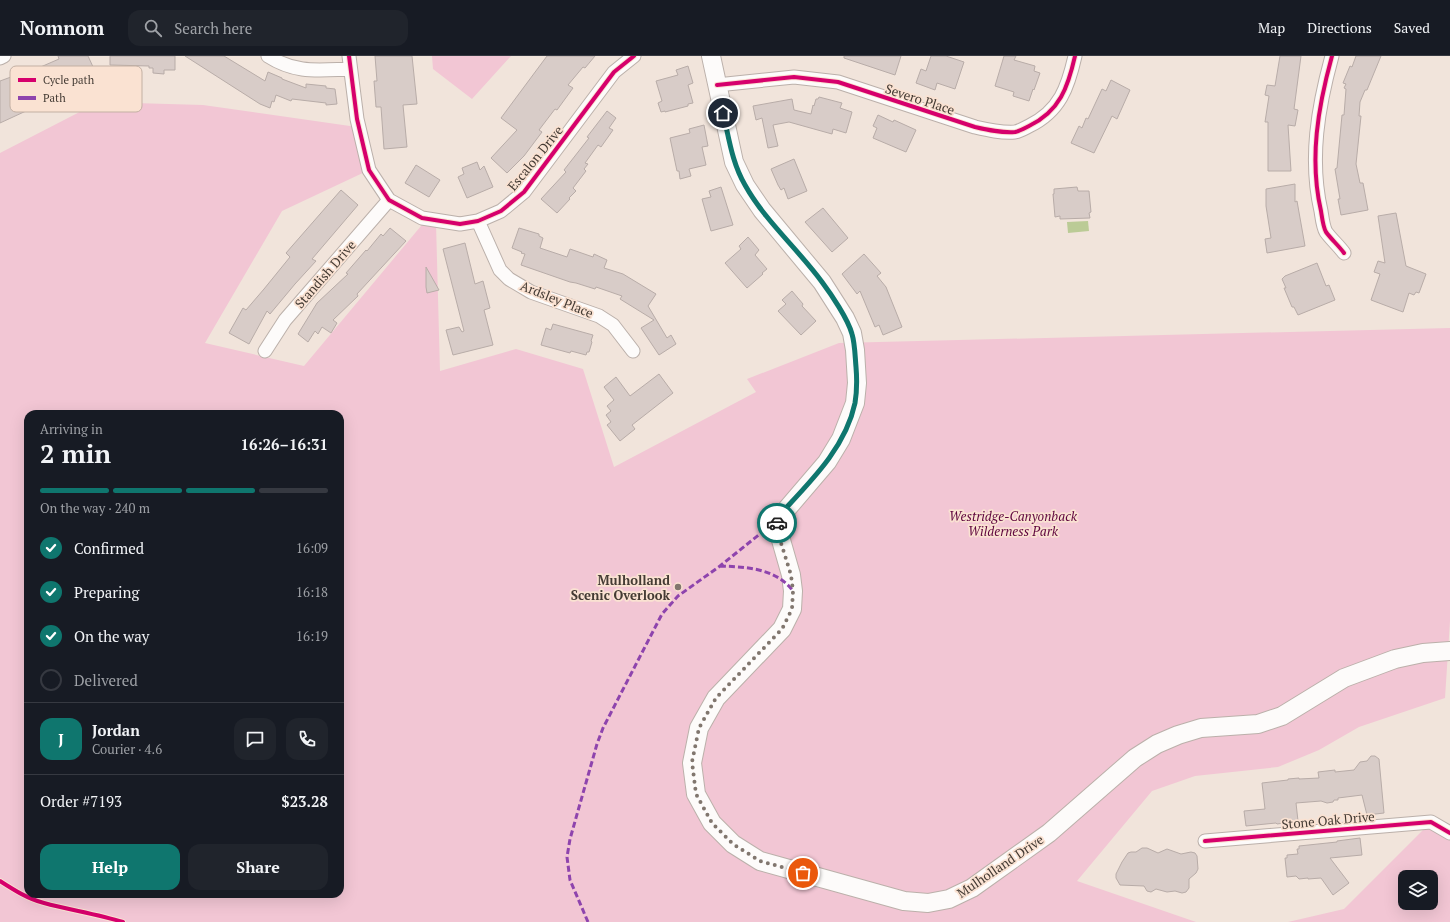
<!DOCTYPE html>
<html lang="en">
<head>
<meta charset="utf-8">
<style>
  :root { --surface:#171b24; --page:#20242c; --text:#f1f3f6; --muted:#9ea1a6; --line:#363941; --accent:#0f766e }
  body { margin:0; font-family:"PT Serif",serif; background:var(--page); color:var(--text); height:100vh; display:flex; flex-direction:column; font-size:15px; white-space:nowrap }
  * { box-sizing:border-box; margin:0 }
  p { font-size:13px; color:var(--muted) }
  .icon { flex:none; width:22px; height:22px; fill:none; stroke:currentColor; stroke-width:2; stroke-linecap:round; stroke-linejoin:round }
  .map { position:relative; flex:1; overflow:hidden }
  .panel { position:absolute; left:24px; top:354px; width:320px; height:488px; display:flex; flex-direction:column; background:var(--surface); border-radius:12px; box-shadow:0 4px 16px #0002 }
  .panel>* { flex:none }
  .buttons { position:absolute; left:1398px; top:814px; display:grid; gap:8px }
  .buttons a { display:grid; place-items:center; width:40px; height:40px; border-radius:8px; background:var(--surface); box-shadow:0 4px 16px #0002; font-size:20px }
  .pin { position:absolute; display:grid; place-items:center; width:34px; height:34px; color:#fff; margin:-17px; border:2px solid #fff; border-radius:50%; box-shadow:0 1px 4px #0007 }
  .courier { position:absolute; display:grid; place-items:center; width:40px; height:40px; margin:-20px; border:3px solid #0f766e; border-radius:50%; background:#fff; color:#222; box-shadow:0 1px 5px #0007 }
  .overview em { font-style:normal; font-weight:700 }
  .overview div { display:flex; flex-direction:column-reverse }
  .overview { display:flex; align-items:center; justify-content:space-between; height:68px; padding:0 16px }
  h1 { font-size:26px; font-weight:700; line-height:30px }
  .bar { display:grid; grid-template-columns:repeat(4,1fr); gap:6px 4px; align-content:center; height:48px; padding:0 16px }
  .bar i { height:5px; border-radius:3px; background:var(--line) }
  .bar .current { background:var(--accent) }
  .bar p { grid-column:span 4 }
  .line { display:flex; align-items:center; gap:10px; padding:0 16px; border-top:1px solid var(--line) }
  .line div { flex:1 }
  .round { display:grid; place-items:center; flex:none; width:42px; height:42px; border-radius:12px; background:var(--page) }
  ol { padding:0 16px; list-style:none }
  li { display:flex; align-items:center; gap:12px; height:44px }
  li p { margin-inline-start:auto }
  li .icon { padding:4px; border-radius:50%; background:var(--accent); color:#fff; stroke-width:4 }
  li:last-child { color:var(--muted) }
  li i { width:22px; height:22px; border:2px solid var(--line); border-radius:50% }
  .cta { display:flex; gap:8px; margin-top:auto; padding:8px 16px }
  .cta a { flex:1; height:46px; border-radius:12px; background:var(--accent); color:#fff; font-size:16px; font-weight:700; line-height:46px; text-align:center }
  .cta a+a { background:var(--page); color:var(--text) }
  header { display:flex; align-items:center; gap:24px; box-sizing:border-box; height:56px; padding:0 20px; background:var(--surface); border-bottom:1px solid var(--line) }
  header strong { font-size:19px }
  nav { display:flex; gap:22px; margin-inline-start:auto; font-size:14px }
  .search { width:280px; height:36px; background:var(--page); display:flex; align-items:center; gap:10px; box-sizing:border-box; padding:0 14px; border-radius:12px; color:var(--muted); font-size:15px }
  .map>svg:first-child { display:block }
  .green { fill:#f2c6d4; fill-rule:evenodd }
  .water { fill:#bbcb96 }
  .building { fill:#d8ccc8; stroke:#b8aca8 }
  .lines { fill:none; stroke-linecap:round; stroke-linejoin:round }
  .street-casing { stroke:#bbb0aa; stroke-width:15 }
  .secondary-casing { stroke:#bbb0aa; stroke-width:20 }
  .street { stroke:#fdfbfa; stroke-width:13 }
  .secondary { stroke:#fdfbfa; stroke-width:18 }
  .quiet { stroke:#8e44ad; stroke-width:3; stroke-dasharray:6 3; stroke-linecap:butt }
  .cycleway-casing { stroke:#fae2d2; stroke-width:6 }
  .cycleway { stroke:#d6006c; stroke-width:4 }
  .done { stroke:#81766e; stroke-width:4; stroke-dasharray:0 7.2 }
  .route { stroke:#0f766e; stroke-width:5 }
  .poi-dot { fill:#81766e; stroke:#fae2d2; stroke-width:1.5 }
  .labels { text-anchor:middle; stroke-width:3.5; stroke-linejoin:round; paint-order:stroke }
  .street-label { font-size:13px; fill:#443b34; stroke:#fae2d2 }
  .park-label { font-size:13px; font-style:italic; fill:#5f053e; stroke:#fae2d2 }
  .poi-label { font-size:13px; font-weight:bold; fill:#443b34; stroke:#fae2d2; text-anchor:end }
  .key { fill:#fae2d2; stroke:#c3b0a3; stroke-width:1 }
  .key-label { font-size:11px; fill:#443b34 }
</style>
</head>
<body>
<header>
<strong>Nomnom</strong>
<div class="search"><svg class="icon" aria-label="search" viewBox="0 0 24 24"><circle cx="10" cy="10" r="6"/><path d="M15 15l6 6"/></svg>Search here</div>
<nav><a>Map</a><a>Directions</a><a>Saved</a></nav>
</header>
<div class="map">
<svg width="1450" height="866" viewBox="0 0 1450 866">
  <rect width="100%" height="100%" fill="#f1e4db"/>
  <path class="green" d="M432,0H511L472,43L433,13Z
    M99,46L203,49L357,71L367,115L282,155L205,287L304,310L426,164L436,167L440,315L516,293L583,313L614,411L756,336L747,323L839,287L1450,272V565L1445,642L1359,671L1319,694L1278,711L1195,720L1152,735L1077,825L1196,866H0V97ZM28,358H340V838H28Z
    M1431,766L1450,777V866H1288L1344,853ZM1405,821H1431V847H1405Z"/>
  <path class="water" d="M1088,165L1089,175L1068,177L1067,166Z"/>
  <path class="building" d="M58,0H88L94,13L85,17L84,15L67,22L66,19L20,40L26,55L0,67V25L11,21L12,22L35,11L36,13L59,3Z
    M110,0H175V14H164V18L153,17V12H149V10L110,9Z
    M185,0H224L265,25L268,16L282,22V23L306,32V28L326,30V32L335,33L337,48L326,49V47L292,43L291,45L276,39L274,46L272,45L270,52L260,48Z
    M375,0H412L417,48L403,49L407,91L384,93L381,51H376L374,25H377Z
    M547,0H595L585,12L583,11L568,29L573,32L557,54L555,53L539,74L542,76L524,100L507,117L491,102L517,74L501,62Z
    M844,0H901L895,19L844,2Z
    M931,0H946L964,6L955,33L937,27L935,34L916,27L921,13L926,15Z
    M1004,0H1016L1014,4L1035,10L1034,15L1040,17L1034,34L1033,33L1029,45L1013,40L1014,36L995,30Z
    M1280,0H1301L1294,53L1298,54L1295,70L1288,69L1291,115H1268V66H1265L1269,40L1265,39L1267,29L1275,30Z
    M1356,0H1381L1367,34H1365L1360,46L1359,60H1361L1356,108L1360,127H1363L1368,154L1341,159L1338,143H1340L1335,113L1337,112L1342,59H1344L1346,33L1344,32L1346,28L1343,27L1350,10L1352,11Z
    M688,10L693,27L688,29L693,47L688,48V50L665,56V55L661,56L658,47L662,45L656,25L678,19L676,14Z
    M1111,24L1130,34L1117,63L1112,60L1094,97L1071,87L1079,70L1082,72L1086,62L1088,63L1102,33L1106,35Z
    M819,41L842,47L840,52L852,56L846,77L833,73L832,78L789,66L773,69L778,90L768,92L762,62L756,64L753,50L792,43L794,54L811,58L813,49L814,50L816,43H818Z
    M607,55L616,62L609,72L613,74L601,91L598,89L585,107L588,108L584,113L586,115L573,132L576,135L569,142L570,143L557,157L541,143L566,116L564,114L589,82L587,81Z
    M878,59L893,66L894,64L916,74L906,96L873,82L877,72L873,70Z
    M704,69L708,90L702,91L706,109L689,113L691,120L680,123L679,115H677L670,82L690,77L689,73Z
    M794,103L807,135L788,143L784,132L781,134L778,129L771,113Z
    M477,106L480,114L484,110L493,131L467,142L458,121L464,118L462,112Z
    M416,109L440,124L429,141L405,127Z
    M1295,128V146L1297,145L1305,190L1267,197L1265,183L1271,182L1266,150V133Z
    M721,131L733,169L711,175L702,143L711,141L709,135Z
    M1077,131L1078,135H1089L1091,156L1089,157L1090,162L1060,163V160L1055,161L1053,138H1054V133Z
    M341,134L358,149L312,203L316,205L295,228L270,258L267,255L249,288L229,277L243,252L246,254L264,233L290,201L286,197Z
    M823,152L848,182L832,196L805,166Z
    M1396,157L1406,210L1426,218L1419,237L1416,236L1414,239L1409,237L1403,256L1371,244L1380,218L1374,216L1378,205L1385,207L1378,160Z
    M390,172L406,185L357,238L358,240L333,264L337,267L331,277L322,271L318,278L315,275L308,286L298,278L317,247L348,218L346,217L366,194L367,195L381,178L383,180Z
    M519,172L539,178V180L543,182L540,192L567,201L570,193L593,201L594,198L607,204L604,212L623,218L656,238L648,250L667,282L671,279L676,288L659,299L641,272L654,264L620,243L622,240L596,231L595,233L576,227L570,226L521,209L525,198L521,197L522,196L512,192Z
    M748,181L759,194L755,199L767,213L762,217L763,218L747,232L725,207L741,193L739,190Z
    M465,187L475,228L483,225L490,252L484,254L493,289L453,299L446,274L459,271L462,276L464,275L443,193Z
    M864,198L881,217L877,220L886,231L902,271L883,279L879,269L875,271L860,235L857,238L842,218Z
    M1317,207L1326,230L1329,229L1335,244L1298,259L1294,251H1292L1284,232H1286L1282,223L1285,220Z
    M426,211L439,234L427,237L426,231Z
    M792,235L803,248L802,250L816,265L801,279L778,255L786,248L782,244Z
    M553,268L593,279L591,285L592,286L589,296H587L586,299L571,295L570,297L541,289L546,272L551,274Z
    M659,318L673,337L632,369L635,373L620,385L607,369L611,366L606,359L611,355L607,350L614,344L604,331L616,321L630,340Z
    M1371,700H1375L1379,703L1384,757L1367,759L1362,739L1338,742V744H1334L1333,746L1327,747L1321,745L1296,747L1298,765L1277,768L1276,767L1246,770L1244,755L1265,753L1262,727L1288,724V723L1299,722V723L1319,722L1318,716L1335,714V716L1354,714L1360,706L1367,705Z
    M1360,782L1362,799L1330,802L1349,827L1333,839L1321,822L1308,823V822L1299,823L1296,820L1287,821L1285,802H1287V799L1298,798L1297,793H1299V790L1337,786V785Z
    M1142,792H1147L1158,797L1167,793L1181,798L1191,796L1195,797L1197,800L1198,813L1196,817L1189,823V832L1186,836L1182,837L1175,835L1167,836L1156,833L1151,836L1147,835L1144,830L1120,829L1116,822V818L1122,806L1128,797L1131,796H1136Z"/>
  <g class="lines">
    <defs>
      <path id="street" d="M268,0C296,18 318,14 350,13
        M349,0L357,63L369,114L389,144L422,162L460,168L478,165L501,155L524,136L614,16L634,0
        M1332,0C1318,51 1309,103 1321,155C1322,161 1323,171 1326,176C1331,183 1339,190 1344,197
        M0,2L4,0
        M717,29L794,21L838,26L975,71C988,74 1001,77 1015,76C1020,75 1025,72 1029,70C1060,55 1068,31 1075,0
        M478,165L500,214L509,223L531,236L599,260L613,269L633,295
        M265,295L285,264L389,144
        M1205,785L1431,766L1450,777"/>
      <path id="secondary" d="M711,0L734,106L745,129L762,154L822,226L845,262L852,277L855,294L857,327L855,347L841,383L827,406L780,461L777,470L791,519L793,535L792,553L782,573L716,642L699,672L692,707L696,738L712,767L733,788L760,805L904,845L928,847L949,843L972,832L1049,777L1135,702L1157,688L1178,679L1201,672L1258,668L1282,660L1344,622L1395,603L1423,597L1450,595"/>
    </defs>
    <use href="#street" class="street-casing"/>
    <use href="#secondary" class="secondary-casing"/>
    <use href="#street" class="street"/>
    <use href="#secondary" class="secondary"/>
    <path class="quiet" d="M720,510C746,511 776,512 793,535
      M588,866L570,824L567,801L570,783L597,688L603,672L662,558L678,540L720,510L771,469H774L777,470"/>
    <defs>
      <path id="cycleway" d="M349,0L357,63L369,114L389,144L422,162L460,168L478,165L501,155L524,136L614,16L634,0
        M1332,0C1318,51 1309,103 1321,155C1322,161 1323,171 1326,176C1331,183 1339,190 1344,197
        M717,29L794,21L838,26L975,71C988,74 1001,77 1015,76C1020,75 1025,72 1029,70C1060,55 1068,31 1075,0
        M1205,785L1431,766L1450,777
        M0,825C14,834 28,843 44,847C70,854 97,858 123,866"/>
    </defs>
    <use href="#cycleway" class="cycleway-casing"/>
    <use href="#cycleway" class="cycleway"/>
  </g>
  <g class="lines">
    <path class="done" d="M777,467V474L791,519L793,535L792,553L782,573L716,642L699,672L692,706L696,738L712,767L733,788L760,805L803,817"/>
    <path class="route" d="M723,57C729,82 732,107 745,129C765,165 798,193 822,226C831,238 848,263 852,278C855,288 855,300 856,311C857,323 857,335 855,347C846,390 813,423 784,454L780,461L777,467"/>
  </g>
  <circle class="poi-dot" cx="678" cy="531" r="4"/>
  <g class="labels">
    <g class="street-label">
      <text transform="translate(920 43) rotate(18)" y="5">Severo Place</text>
      <text transform="translate(535 102) rotate(-51)" y="5">Escalon Drive</text>
      <text transform="translate(325 218) rotate(-49)" y="5">Standish Drive</text>
      <text transform="translate(557 243) rotate(22)" y="5">Ardsley Place</text>
      <text transform="translate(1328 764) rotate(-5)" y="5">Stone Oak Drive</text>
      <text transform="translate(1000 810) rotate(-34)" y="5">Mulholland Drive</text>
    </g>
    <g class="park-label">
      <text x="1013" y="465">Westridge-Canyonback<tspan x="1013" dy="15">Wilderness Park</tspan></text>
    </g>
    <g class="poi-label">
      <text x="670" y="529">Mulholland<tspan x="670" dy="15">Scenic Overlook</tspan></text>
    </g>
  </g>
  <rect x="10" y="10" width="132" height="46" rx="6" class="key"/>
  <rect x="18" y="22" width="18" height="4" fill="#d6006c"/>
  <rect x="18" y="40" width="18" height="4" fill="#8e44ad"/>
  <g class="key-label">
    <text x="43" y="28">Cycle path</text>
    <text x="43" y="46">Path</text>
  </g>
</svg>
<div class="buttons">
<a><svg class="icon" aria-label="layers" viewBox="0 0 24 24"><path d="M12 4l9 5-9 5-9-5zM3 14l9 5 9-5"/></svg></a>
</div>
<div class="pin" style="left:803px;top:817px;background:#ea580c"><svg class="icon" aria-label="bag" viewBox="0 0 24 24"><path d="M5 8h14l-1 12H6zM9 8a3 3 0 0 1 6 0"/></svg></div>
<div class="pin" style="left:723px;top:57px;background:#1f2937"><svg class="icon" aria-label="home" viewBox="0 0 24 24"><path d="M3 11l9-7 9 7M6 9v11h12V9"/></svg></div>
<div class="courier" style="left:777px;top:467px"><svg class="icon" aria-label="car" viewBox="0 0 24 24"><path d="M5 17H2v-5l4-1 3-4h7l3 4 3 1v5h-3M9 17h6M6 11h13"/><circle cx="7" cy="17" r="2"/><circle cx="17" cy="17" r="2"/></svg></div>
<section class="panel">
<div class="overview"><div><h1>2 min</h1><p>Arriving in</p></div><em>16:26–16:31</em></div>
<div class="bar"><i class="current"></i><i class="current"></i><i class="current"></i><i></i><p>On the way · 240 m</p></div>
<ol>
<li><svg class="icon" aria-label="check" viewBox="0 0 24 24"><path d="M5 12l5 5 9-10"/></svg>Confirmed<p>16:09</p></li>
<li><svg class="icon" aria-label="check" viewBox="0 0 24 24"><path d="M5 12l5 5 9-10"/></svg>Preparing<p>16:18</p></li>
<li><svg class="icon" aria-label="check" viewBox="0 0 24 24"><path d="M5 12l5 5 9-10"/></svg>On the way<p>16:19</p></li>
<li><i></i>Delivered</li>
</ol>
<div class="line" style="height:72px"><b class="round" style="background:var(--accent);color:#fff">J</b><div><b>Jordan</b><p>Courier · 4.6</p></div><a class="round"><svg class="icon" aria-label="chat" viewBox="0 0 24 24"><path d="M4 5h16v11H9l-5 4z"/></svg></a><a class="round"><svg class="icon" aria-label="phone" viewBox="0 0 24 24"><path d="M5 4h4l2 5-3 2q2 4 5 5l2-3 5 2v4C11 20 4 13 5 4z"/></svg></a></div>
<div class="line" style="height:52px"><div>Order #7193</div><b>$23.28</b></div>
<div class="cta"><a>Help</a><a>Share</a></div>
</section>
</div>
</body>
</html>
